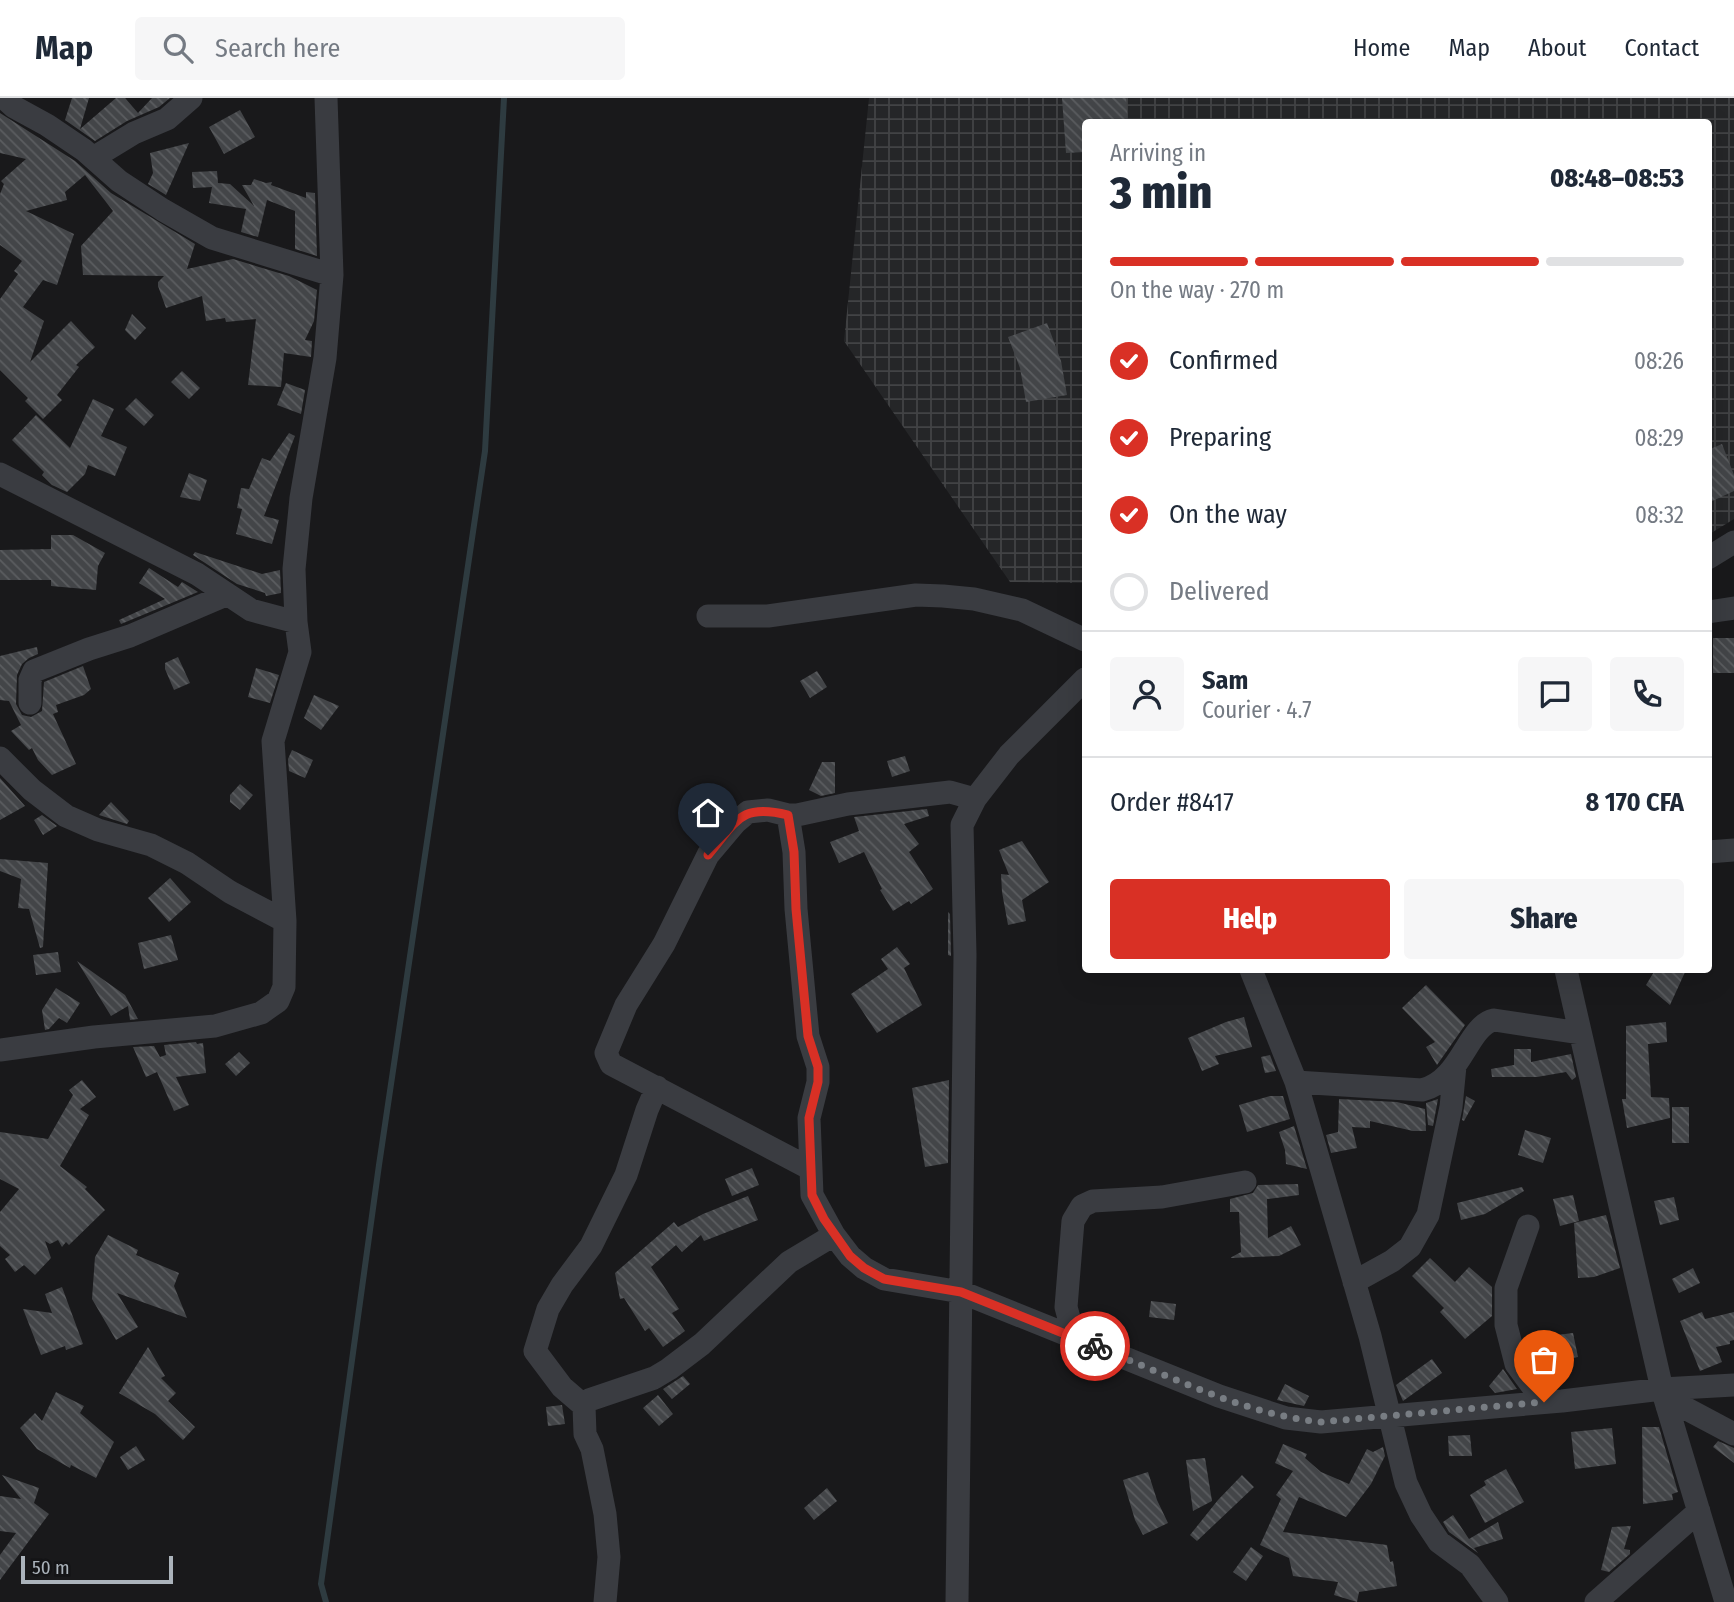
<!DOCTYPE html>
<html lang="en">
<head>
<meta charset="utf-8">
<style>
  :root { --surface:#fff; --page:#f6f6f7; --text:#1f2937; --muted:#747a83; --line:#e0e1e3; --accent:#d93025 }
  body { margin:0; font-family:"Fira Sans Condensed",sans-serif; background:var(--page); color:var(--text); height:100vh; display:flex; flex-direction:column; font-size:26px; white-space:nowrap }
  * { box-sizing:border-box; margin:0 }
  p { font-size:23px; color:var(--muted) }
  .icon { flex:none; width:38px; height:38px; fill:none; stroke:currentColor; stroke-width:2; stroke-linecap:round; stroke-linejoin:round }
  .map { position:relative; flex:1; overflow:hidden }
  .sheet { position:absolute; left:1082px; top:21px; width:630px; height:854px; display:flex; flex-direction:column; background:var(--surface); border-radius:7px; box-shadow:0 7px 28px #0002 }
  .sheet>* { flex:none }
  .scale { position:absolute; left:21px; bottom:18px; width:152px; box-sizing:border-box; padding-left:7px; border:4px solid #abb3bb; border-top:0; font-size:19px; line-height:24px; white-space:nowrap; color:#abb3bb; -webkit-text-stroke:5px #141416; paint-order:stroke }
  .pin { position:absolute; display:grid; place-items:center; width:60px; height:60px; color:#fff; margin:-72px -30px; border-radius:50% 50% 50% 0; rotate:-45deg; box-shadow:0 0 7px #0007 }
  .pin .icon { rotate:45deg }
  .courier { position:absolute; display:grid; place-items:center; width:70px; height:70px; margin:-35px; border:5px solid #d93025; border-radius:50%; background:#fff; color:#222; box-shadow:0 2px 9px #0007 }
  .headline em { font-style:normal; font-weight:800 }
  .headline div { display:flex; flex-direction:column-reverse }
  .headline { display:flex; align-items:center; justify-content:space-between; height:119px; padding:0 28px }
  h1 { font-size:46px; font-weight:800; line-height:52px }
  .bar { display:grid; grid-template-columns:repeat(4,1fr); gap:10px 7px; align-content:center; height:84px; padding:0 28px }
  .bar i { height:9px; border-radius:5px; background:var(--line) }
  .bar .current { background:var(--accent) }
  .bar p { grid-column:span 4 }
  .line { display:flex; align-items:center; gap:18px; padding:0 28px; border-top:2px solid var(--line) }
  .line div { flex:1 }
  .round { display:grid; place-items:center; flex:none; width:74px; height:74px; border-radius:7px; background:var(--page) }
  ol { padding:0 28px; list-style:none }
  li { display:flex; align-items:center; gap:21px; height:77px }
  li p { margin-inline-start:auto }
  li .icon { padding:7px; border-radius:50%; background:var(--accent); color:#fff; stroke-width:4 }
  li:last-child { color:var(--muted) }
  li i { width:38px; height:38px; border:4px solid var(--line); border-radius:50% }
  .primary-button { display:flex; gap:14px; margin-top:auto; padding:14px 28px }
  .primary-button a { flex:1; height:80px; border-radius:7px; background:var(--accent); color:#fff; font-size:28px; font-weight:800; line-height:80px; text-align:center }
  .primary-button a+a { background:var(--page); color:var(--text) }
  header { display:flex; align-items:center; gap:42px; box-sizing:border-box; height:98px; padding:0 35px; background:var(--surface); border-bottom:2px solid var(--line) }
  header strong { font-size:33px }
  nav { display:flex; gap:38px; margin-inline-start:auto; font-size:24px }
  .search { width:490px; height:63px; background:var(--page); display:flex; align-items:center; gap:18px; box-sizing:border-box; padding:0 24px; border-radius:7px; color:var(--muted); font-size:26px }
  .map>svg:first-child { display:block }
  .industrial { fill:url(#industrial-grid) }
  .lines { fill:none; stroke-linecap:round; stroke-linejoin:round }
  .stream { stroke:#2e3b40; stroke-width:6 }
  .building { fill:url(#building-back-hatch) }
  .street { stroke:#3a3c41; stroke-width:23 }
  .done { stroke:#787d83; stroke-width:7; stroke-dasharray:0 12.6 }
  .route { stroke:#d93025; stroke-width:9 }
</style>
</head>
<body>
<header>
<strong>Map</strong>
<div class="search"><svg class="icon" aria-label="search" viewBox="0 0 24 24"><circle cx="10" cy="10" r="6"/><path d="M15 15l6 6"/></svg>Search here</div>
<nav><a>Home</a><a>Map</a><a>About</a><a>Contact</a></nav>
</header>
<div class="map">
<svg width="1734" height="1504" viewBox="0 0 1734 1504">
  <defs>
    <pattern id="industrial-grid" width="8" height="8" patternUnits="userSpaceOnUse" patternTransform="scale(1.75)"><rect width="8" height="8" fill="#252628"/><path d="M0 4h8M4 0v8" fill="none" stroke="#424345"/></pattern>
    <pattern id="building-back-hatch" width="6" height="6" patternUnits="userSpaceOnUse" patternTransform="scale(1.75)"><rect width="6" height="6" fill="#434548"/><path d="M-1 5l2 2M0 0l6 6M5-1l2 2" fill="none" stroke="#5b5d60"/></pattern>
  </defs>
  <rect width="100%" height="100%" fill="#19191b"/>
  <path class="industrial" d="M869,0H1734V421L1708,437V24H1085V485L1010,484L844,243Z"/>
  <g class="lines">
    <path class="stream" d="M326,1504L321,1486L379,1067L485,353L504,0"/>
  </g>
  <path class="building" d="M72,0H89L80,31L116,0H125L138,15L152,0H170L159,9L127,23L95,43L65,22Z
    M1062,0H1126L1128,24H1085V54L1066,55Z
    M240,12L255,39L224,56L209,29Z
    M0,15L75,63L111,95L195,146L187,171L233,161L289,178L317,192L314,223L305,242L312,243L311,259L284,255L281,289L248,287L256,221L226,224L225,220L206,223L202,198L166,210L158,188V184L164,178L83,177L81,148L113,113L85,77L65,94L67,102L26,113L74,136L57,187L43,182L23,209L44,223L30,264L71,223L95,249L76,267L79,269L57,297L62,302L43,321L25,303L28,300L0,272V201L18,176L14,173L22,163L0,147V96L4,86L1,83L26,61L0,55Z
    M189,45L166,97L148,86L153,75L150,55Z
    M217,73L218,85L230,86L254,108L242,87H251L254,81L266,85L272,84L271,87L306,100V94L315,95L317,158L295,151V113L267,102L258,139L241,134L246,111L209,105L212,89L193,90L192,74Z
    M132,216L146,230L135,242L125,232Z
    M1047,225L1061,263L1067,297L1026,304L1020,270L1008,239Z
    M182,273L200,290L189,301L171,284Z
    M286,285L305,292L301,316L277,307Z
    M136,300L154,317L144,328L125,311Z
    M93,301L114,311L101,338L127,349L115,378L88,367L85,376L67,394L52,387L42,377L44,374L12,342L36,317L70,350Z
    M289,335L295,338L264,418L279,422L272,446L236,436L242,411L237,410L241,390L249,391L262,360L270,363Z
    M1722,346L1734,377V393L1708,405V352Z
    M189,375L207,382L200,403L180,399Z
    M51,437H73L105,455L98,468L96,492L51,488V482H0V452L51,451Z
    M195,454L262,476L280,472L281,495L266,498L265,495L237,486L193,457Z
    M149,470L178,489L182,484L198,494L121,526L119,522L165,501L139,485Z
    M1713,540H1734V575H1713Z
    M37,549L38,556L29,560L22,566L17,577L16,606L22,617L31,619L42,613L44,584L83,568L91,591L84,597L56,607L58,614L53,616L76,666L52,677L38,662L32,650L29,652L11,633L21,627L9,603L0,602V558Z
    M178,559L190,585L174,592L165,571V565Z
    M256,570L279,577L270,605L248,599Z
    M817,573L827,589L810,600L800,583Z
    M314,597L339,608L321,632L304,620Z
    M292,652L313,662L305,680L289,673L288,661Z
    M905,658L910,673L892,679L887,663Z
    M822,664H835V695L821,698L809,692Z
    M0,680L25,708L0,722Z
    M240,686L253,697L240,712L230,704V697Z
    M111,704L129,723L127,726L99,717Z
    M927,711L929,718L904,726L919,746L909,754L933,791L911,806L909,803L893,813L880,792L882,791L864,754L839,765L830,744L859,733L854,719Z
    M42,717L57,728L43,737L34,722Z
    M1022,743L1049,784L1022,802L1026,823L1008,827L1002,794L1001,776L1009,777L999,752Z
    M0,761L48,765L43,849L40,850L29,811L18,810L21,781L0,773Z
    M170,780L191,804L169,824L148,800Z
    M948,814L950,816L951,858L948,857Z
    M171,837L178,862L144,871L138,845Z
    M897,849L910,866L904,870L922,907L877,935L851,896L888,871L881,861Z
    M58,854L61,874L36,877L33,857Z
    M77,863L125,897L138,921L130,922L128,908L111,918Z
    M1655,872H1686L1670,907L1646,887Z
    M1426,887L1465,927L1437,967L1426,949L1435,944L1402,910Z
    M56,890L80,905L67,925L59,920L49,931L45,932L42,912Z
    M1244,919L1252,949L1215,958L1219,966L1202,973L1188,940L1226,924Z
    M1666,924L1667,944L1648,946L1651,999L1669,1000L1670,1020L1627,1030L1622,1001H1626V928Z
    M196,944L197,946L203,945L206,975L176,979L189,1007L174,1013L157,974L146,979L133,949L154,948L160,959L166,957L164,947Z
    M1514,951H1531V964L1571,956L1576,979L1572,982L1566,974L1537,979H1492L1491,971L1514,967Z
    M239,954L250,965L236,978L225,966Z
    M1270,957L1276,973L1265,975L1261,959Z
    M82,982L96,999L80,1011L89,1017L60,1068L87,1089L85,1091L105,1112L69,1147L66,1144L62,1149L58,1142L50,1146L45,1143L51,1160L35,1177L24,1167L15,1174L5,1161L10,1157L0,1148V1114L19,1091L0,1081V1034L48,1041L73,997L69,992Z
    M949,982L948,1065L925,1069L912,990Z
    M1270,998H1283L1290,1021L1247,1034L1239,1007Z
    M1466,998L1475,1003L1464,1023L1462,1022Z
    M1339,1001L1397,1004L1425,1011L1426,1033H1413L1370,1023V1030L1352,1029L1357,1050L1331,1055L1326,1037L1338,1034Z
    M1438,1001L1433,1028L1428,1027L1426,1005Z
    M1672,1009H1689V1045H1672Z
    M1294,1028L1307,1071L1286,1066L1285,1052L1279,1034Z
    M1525,1032L1551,1040L1543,1065L1518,1057Z
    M752,1070L759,1087L732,1098L725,1081Z
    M1298,1086L1299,1097L1267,1101L1268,1140L1291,1128L1301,1147L1279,1158L1230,1160L1241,1154L1239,1114H1230V1101L1253,1095L1258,1087Z
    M1522,1089L1524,1093L1485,1116L1461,1122L1457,1105Z
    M1573,1097L1579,1123L1560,1128L1553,1101Z
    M748,1098L758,1122L704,1143L701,1137L682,1154L676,1147L651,1169L679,1211L672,1215L685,1233L663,1249L649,1230L645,1233L624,1200L620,1201L615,1175L674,1124L678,1129L703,1116Z
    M1674,1099L1679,1122L1660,1127L1654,1103Z
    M1606,1117L1620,1170L1594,1179L1578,1180L1574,1125Z
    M108,1137L138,1152L136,1157L179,1175L174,1188L187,1220L117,1195L138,1229L116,1242L92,1201L95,1159Z
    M1430,1160L1455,1184L1469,1169L1492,1189V1218L1465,1241L1440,1214L1444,1210L1412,1178Z
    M1693,1170L1700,1185L1679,1195L1672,1181Z
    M62,1189L83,1246L66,1252L65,1248L41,1257L23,1211L52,1215L45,1196Z
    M1151,1203L1176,1206L1174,1222L1149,1219Z
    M1702,1214L1705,1221L1734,1214V1242L1730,1243V1246L1716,1249L1722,1264L1700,1273L1680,1223Z
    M1100,1226L1124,1236L1122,1244L1097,1234Z
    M1573,1235L1578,1259L1562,1262L1557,1237Z
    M148,1249L165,1278L161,1280L176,1295L168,1303L195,1329L183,1342L155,1316L119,1295Z
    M1432,1261L1442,1275L1403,1303L1396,1287Z
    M1503,1271L1517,1291L1495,1295L1489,1288Z
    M683,1278L690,1286L672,1301L663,1291Z
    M1285,1286L1309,1298L1304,1308L1277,1302Z
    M56,1294L84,1308L80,1315L114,1344L96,1380L71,1367L70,1370L37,1351L20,1330L35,1315L42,1323Z
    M658,1297L673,1316L659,1328L643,1310Z
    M562,1307L565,1326L548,1328L546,1309Z
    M1642,1329H1659L1678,1394L1672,1396L1673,1402L1643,1406Z
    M1612,1330L1616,1366L1575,1371L1571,1334Z
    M1470,1337L1472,1358H1449L1448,1338Z
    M1718,1343L1734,1350V1365L1713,1349Z
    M1283,1346L1307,1356L1305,1360L1321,1374L1349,1386L1367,1351L1373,1354L1383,1349L1385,1358L1371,1386L1346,1419L1299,1399L1283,1434L1387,1447L1390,1464L1393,1463L1397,1488L1359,1494L1357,1504L1334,1497L1338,1484L1293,1478L1289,1460L1260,1447L1281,1401L1276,1397L1293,1373L1275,1365Z
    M136,1348L145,1362L128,1372L120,1359Z
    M1205,1360L1212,1403L1193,1413L1186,1362Z
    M1506,1371L1524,1404L1485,1425L1470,1397L1486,1387L1484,1383Z
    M1148,1374L1157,1402L1168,1425L1143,1437L1135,1422L1123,1382Z
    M2,1377L39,1390L34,1405L49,1416L0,1482V1457L16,1435L0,1433V1398L21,1401Z
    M1242,1377L1254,1389L1197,1443L1190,1437L1218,1402Z
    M827,1390L837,1403L814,1422L804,1410Z
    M1453,1417L1469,1441L1498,1424L1503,1441L1474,1450L1478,1455L1449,1434L1443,1424Z
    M1631,1428L1624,1451L1630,1452V1456L1609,1474L1601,1472L1612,1429Z
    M1251,1449L1263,1458L1246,1483L1233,1474Z"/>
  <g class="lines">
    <path class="street" d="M4,0L14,9L47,27L84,52L119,83L163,112L212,140L332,177
      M93,60L134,35L167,21L191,0
      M0,376L197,476L251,512L296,524
      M1708,460L1734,444
      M1708,514L1734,510
      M708,518H768L916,497L943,498L974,501L1022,512L1085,542
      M30,605V582L34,573L89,551L130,538L226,497
      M0,660L32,692L66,718L98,732L151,747L187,765L230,794L285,823
      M788,717L794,754L796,811L808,938L818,969V984L809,1020L812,1097L834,1137L850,1158L864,1170L884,1181L961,1194L1219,1298L1286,1320L1321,1324L1562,1303L1662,1291L1734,1287
      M1708,754L1734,752
      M1251,872L1296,984L1370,1238L1406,1385L1421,1417L1439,1444L1470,1467L1497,1504
      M1566,872L1662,1291L1726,1504
      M0,952L94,939L215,928L261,915L278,903L284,889L285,823L273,643L300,554L296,524L294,471L301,400L325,260L332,177L326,0
      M1296,984L1422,992C1462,982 1467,928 1494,922L1580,935
      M811,1071L611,966L606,955L626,907L664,846L708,757L735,725L748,714L768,712L788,717H797L848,706L950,694L975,701
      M1528,1128L1506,1190V1227L1516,1266L1544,1304
      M1354,1184L1392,1163L1410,1149L1428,1117L1451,1009L1455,968
      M1074,1239L1066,1209L1073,1123L1082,1108L1093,1103L1162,1099L1245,1084
      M584,1308L589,1302L654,1280L669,1271L702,1246L789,1164L834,1137
      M1667,1308L1685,1310L1734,1336
      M605,1504L609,1459L605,1416L592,1351L585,1336L584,1308L562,1289L535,1253L548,1211L562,1187L591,1148L626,1077L647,1012L657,989
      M957,1504L965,857L962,727L975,701L1009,657L1085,581
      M1596,1504L1699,1413"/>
  </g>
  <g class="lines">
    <path class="done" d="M1095,1248C1168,1277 1242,1316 1321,1324L1544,1304"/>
    <path class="route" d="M708,757C737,723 740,705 788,717L794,754L796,811L808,938L818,969V984L809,1020L812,1097L824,1121L850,1158L864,1170L884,1181L961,1194L1095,1248"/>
  </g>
</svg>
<div class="scale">50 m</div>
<div class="pin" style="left:1544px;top:1304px;background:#ea580c"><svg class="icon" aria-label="bag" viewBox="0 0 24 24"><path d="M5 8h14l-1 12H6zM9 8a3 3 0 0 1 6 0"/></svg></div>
<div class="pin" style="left:708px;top:757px;background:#1f2937"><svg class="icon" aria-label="home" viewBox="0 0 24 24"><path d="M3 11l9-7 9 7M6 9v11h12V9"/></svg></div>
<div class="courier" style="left:1095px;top:1248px"><svg class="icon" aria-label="bike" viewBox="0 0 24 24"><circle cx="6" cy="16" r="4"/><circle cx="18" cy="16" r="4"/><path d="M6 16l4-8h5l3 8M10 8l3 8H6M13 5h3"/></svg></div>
<section class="sheet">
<div class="headline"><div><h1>3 min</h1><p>Arriving in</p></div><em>08:48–08:53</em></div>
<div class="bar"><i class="current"></i><i class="current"></i><i class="current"></i><i></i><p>On the way · 270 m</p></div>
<ol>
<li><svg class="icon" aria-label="check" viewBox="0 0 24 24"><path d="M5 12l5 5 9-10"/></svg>Confirmed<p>08:26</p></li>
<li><svg class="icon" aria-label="check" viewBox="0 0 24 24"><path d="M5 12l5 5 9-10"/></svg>Preparing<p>08:29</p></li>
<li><svg class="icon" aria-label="check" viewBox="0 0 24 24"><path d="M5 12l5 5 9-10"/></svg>On the way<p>08:32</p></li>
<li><i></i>Delivered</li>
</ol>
<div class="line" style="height:126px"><a class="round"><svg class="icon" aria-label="person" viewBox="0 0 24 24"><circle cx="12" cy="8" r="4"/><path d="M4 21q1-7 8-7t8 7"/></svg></a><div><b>Sam</b><p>Courier · 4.7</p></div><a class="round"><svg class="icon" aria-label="chat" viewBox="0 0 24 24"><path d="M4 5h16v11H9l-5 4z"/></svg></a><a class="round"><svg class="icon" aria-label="phone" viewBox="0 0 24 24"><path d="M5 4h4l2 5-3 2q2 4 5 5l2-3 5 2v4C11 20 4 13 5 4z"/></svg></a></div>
<div class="line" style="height:91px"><div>Order #8417</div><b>8 170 CFA</b></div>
<div class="primary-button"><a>Help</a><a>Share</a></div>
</section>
</div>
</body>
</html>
